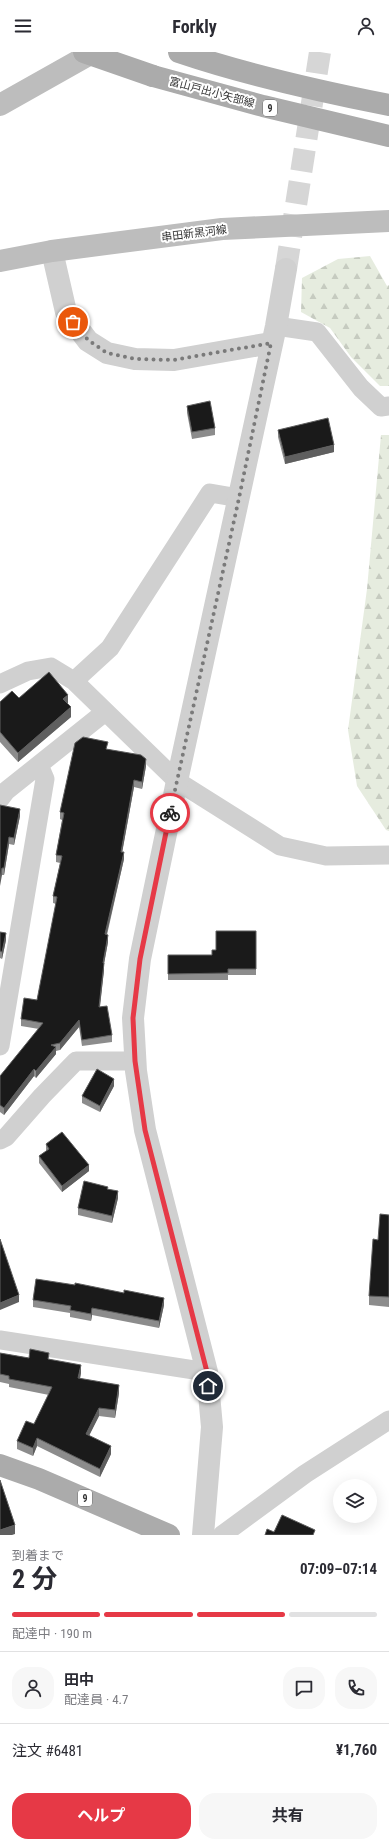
<!DOCTYPE html>
<html lang="ja">
<head>
<meta charset="utf-8">
<style>
  :root { --surface:#fff; --page:#f7f7f7; --text:#2b2b33; --muted:#7c7c81; --line:#e1e1e2; --accent:#e63946 }
  body { margin:0; font-family:"Roboto Condensed","Noto Sans JP",sans-serif; background:var(--page); color:var(--text); height:100vh; display:flex; flex-direction:column; font-size:15px; white-space:nowrap }
  * { box-sizing:border-box; margin:0 }
  p { font-size:13px; color:var(--muted) }
  .icon { flex:none; width:22px; height:22px; fill:none; stroke:currentColor; stroke-width:2; stroke-linecap:round; stroke-linejoin:round }
  .map { position:relative; height:1483px; overflow:hidden }
  .side { display:flex; flex-direction:column; background:var(--surface); flex:1 }
  .side>* { flex:none }
  .buttons { position:absolute; left:333px; top:1427px; display:grid; gap:8px }
  .buttons a { display:grid; place-items:center; width:44px; height:44px; border-radius:50%; background:var(--surface); box-shadow:0 4px 16px #0002; font-size:20px }
  .pin { position:absolute; display:grid; place-items:center; width:34px; height:34px; color:#fff; margin:-17px; border:2px solid #fff; border-radius:50%; box-shadow:0 1px 4px #0007 }
  .courier { position:absolute; display:grid; place-items:center; width:40px; height:40px; margin:-20px; border:3px solid #e63946; border-radius:50%; background:#fff; color:#222; box-shadow:0 1px 5px #0007 }
  .headline em { font-style:normal; font-weight:700 }
  .headline div { display:flex; flex-direction:column-reverse }
  .headline { display:flex; align-items:center; justify-content:space-between; height:68px; padding:0 12px }
  h1 { font-size:26px; font-weight:700; line-height:30px }
  .bar { display:grid; grid-template-columns:repeat(4,1fr); gap:6px 4px; align-content:center; height:48px; padding:0 12px }
  .bar i { height:5px; border-radius:3px; background:var(--line) }
  .bar .current { background:var(--accent) }
  .bar p { grid-column:span 4 }
  .line { display:flex; align-items:center; gap:10px; padding:0 12px; border-top:1px solid var(--line) }
  .line div { flex:1 }
  .round { display:grid; place-items:center; flex:none; width:42px; height:42px; border-radius:16px; background:var(--page) }
  .action { display:flex; gap:8px; margin-top:auto; padding:8px 12px }
  .action a { flex:1; height:46px; border-radius:16px; background:var(--accent); color:#fff; font-size:16px; font-weight:700; line-height:46px; text-align:center }
  .action a+a { background:var(--page); color:var(--text) }
  header { display:flex; justify-content:space-between; align-items:center; height:52px; padding:0 12px; background:var(--surface); font-size:18px; font-weight:700 }
  .map>svg:first-child { display:block }
  .forest { fill:url(#forest-firs) }
  .lines { fill:none; stroke-linecap:round; stroke-linejoin:round }
  .tertiary-tunnel { stroke:#d6d6d6; stroke-width:22; stroke-dasharray:22 11; stroke-linecap:butt }
  .minor { stroke:#d0d0d0; stroke-width:19 }
  .tertiary { stroke:#d0d0d0; stroke-width:22 }
  .secondary { stroke:#bdbdbd; stroke-width:22 }
  .primary { stroke:#ababab; stroke-width:22 }
  .primary-bridge { stroke:#ababab; stroke-width:22 }
  .wall { fill:#8c8c8c }
  .shaded-wall { fill:#5f5f5f }
  .building { fill:#1a1a1a; stroke:#5f5f5f }
  .done { stroke:#7a7a7a; stroke-width:4; stroke-dasharray:0 7.2 }
  .route { stroke:#e63946; stroke-width:5 }
  .labels { text-anchor:middle; stroke-width:4; stroke-linejoin:round; paint-order:stroke }
  .shield { fill:#fff; stroke:#707070; stroke-width:1 }
  .shield-label { font-size:10px; font-weight:bold; fill:#333 }
  .street-label { font-size:11px; fill:#333; stroke:#fff }
</style>
</head>
<body>
<header><svg class="icon" aria-label="menu" viewBox="0 0 24 24"><path d="M4 6h16M4 12h16M4 18h16"/></svg>Forkly<svg class="icon" aria-label="person" viewBox="0 0 24 24"><circle cx="12" cy="8" r="4"/><path d="M4 21q1-7 8-7t8 7"/></svg></header>
<div class="map">
<svg width="389" height="1483" viewBox="0 0 389 1483">
  <defs>
    <pattern id="forest-firs" width="22" height="20" patternUnits="userSpaceOnUse"><rect width="22" height="20" fill="#e6ecdf"/><path d="M5 1l3.5 6h-7zM16 11l3.5 6h-7z" fill="#c6cbc0"/></pattern>
  </defs>
  <rect width="100%" height="100%" fill="#fff"/>
  <path class="forest" d="M370,204L387,234L389,233V334H380L351,305L330,276L301,260L302,226L338,207Z
    M381,383H389V779L386,778L357,734L348,678L367,537Z"/>
  <g class="lines">
    <path class="tertiary-tunnel" d="M286,217L320,0"/>
    <path class="minor" d="M276,274L317,280L361,336L381,355L389,354
      M74,629L110,596L210,441L239,446
      M0,632L28,619L51,615L74,629L177,729L280,794L326,804L389,803
      M0,747L6,739L105,660
      M0,994L45,727L39,713
      M0,1088L6,1085L42,1044L76,1009H135
      M0,1288L207,1320
      M222,1483L305,1422L389,1368"/>
    <path class="tertiary" d="M52,199L66,260L88,289L107,301L135,307L174,308L271,291
      M203,1483L212,1375L207,1320L145,1078L136,1019L133,966L140,907L177,729L276,274L286,217"/>
    <path class="secondary" d="M0,53L94,0
      M0,209L52,199L222,177L389,169"/>
    <path class="primary" d="M179,0C247,23 318,39 389,53
      M153,24L263,54L389,84
      M0,1413L39,1427L169,1483"/>
    <path class="primary-bridge" d="M84,0L153,24"/>
  </g>
  <path class="wall" d="M187,354L215,376V383L192,387L187,361Z
    M278,378L334,400L285,412L278,385Z
    M19,646L68,652L71,665L18,710L0,690V650Z
    M108,697L146,714L142,737L134,735L122,800L124,807L107,883L108,890L104,911V918L100,955L112,983V990L82,994L79,975L60,998L56,999V1002L36,1026L34,1024L4,1063L0,1060V1024L39,977L21,974V967L37,948L56,852L53,851V844L60,811L56,810V803L62,768L60,767V760Z
    M0,753L20,764L14,793L9,792L4,823H2Z
    M256,879V923H228V928H168V903H212L216,898Z
    M0,880L6,888L2,907L0,906Z
    M114,1034L100,1060L82,1051V1044Z
    M46,1092L89,1119L62,1140L39,1111V1104L46,1099Z
    M108,1137L118,1146L112,1171L78,1163V1156Z
    M389,1163V1255L369,1253V1244L378,1188Z
    M33,1248L164,1253L159,1276L92,1263L91,1269L70,1265V1261L33,1255Z
    M0,1301L29,1306L49,1307L81,1321L80,1327L119,1341L115,1366L99,1364L89,1383L111,1402L100,1425L37,1394L33,1404L17,1397V1389L34,1372L49,1343L9,1335V1332L0,1330Z"/>
  <path class="shaded-wall" d="M334,393V400L285,412V405Z
    M68,643V652L63,647Z
    M71,655V665L18,710V701Z
    M146,707V714L142,737V730Z
    M134,728V735L121,807V800Z
    M20,757V764L14,793V786Z
    M9,785V792L4,823V816Z
    M124,800V807L105,889V882Z
    M2,816V823L0,834V827Z
    M6,881V888L2,907V900Z
    M108,883V890L103,918V911Z
    M104,911V918L99,962V955Z
    M79,968V975L60,998V991Z
    M56,995V1002L36,1026V1019Z
    M34,1017V1024L4,1063V1056Z
    M114,1027V1034L100,1060V1054Z
    M89,1113V1119L62,1140V1134Z
    M118,1139V1146L112,1171V1164Z
    M19,1243V1250L0,1258V1251Z
    M164,1246V1253L159,1276V1269Z
    M92,1256V1263L91,1269V1262Z
    M81,1313V1321L78,1335V1326Z
    M119,1333V1341L115,1366V1358Z
    M99,1356V1364L86,1390V1382Z
    M37,1386V1394L33,1404V1396Z
    M111,1394V1402L100,1425V1417Z
    M15,1473V1482L12,1483H0V1478Z"/>
  <path class="building" d="M210,349L215,376L192,380L187,354Z
    M328,366L334,393L285,405L278,378Z
    M49,620L68,643L63,647L71,655L18,701L0,680V650L12,639L19,646Z
    M83,685L108,690L106,697L141,703L146,707L142,730L134,728L121,800H124L105,882L108,883L103,911H104L99,955L107,954L112,983L82,988L79,968L60,991L51,993L56,995L36,1019L34,1017L4,1056L0,1053V1024L43,971L21,967L24,946L37,948L57,845L53,844L62,804L56,803L64,761L60,760L75,691Z
    M0,753L20,757L14,786L9,785L4,816H2L0,827Z
    M216,879H256V917H228V921L168,922V903H212V898H216Z
    M0,880L6,881L2,900L0,899Z
    M97,1017L114,1027L100,1054L82,1044Z
    M62,1080L89,1113L62,1134L39,1104L49,1097L46,1092Z
    M84,1129L108,1135L107,1137L118,1139L112,1164L78,1156Z
    M380,1162L389,1163V1245L369,1244L373,1187L378,1188Z
    M0,1187L19,1243L0,1251Z
    M36,1227L75,1233V1231L124,1241V1238L164,1246L159,1269L92,1256L91,1262L70,1258L71,1254L33,1248Z
    M30,1297L49,1301L48,1307L81,1313L78,1326L119,1333L115,1358L99,1356L86,1382L111,1394L100,1417L37,1386L33,1396L17,1389L26,1369L34,1372L52,1335L9,1327V1324L0,1322V1301L29,1306Z
    M0,1428L15,1473L0,1478Z
    M282,1463L315,1478L313,1483H265L267,1477L274,1480Z"/>
  <g class="lines">
    <path class="done" d="M73,270L88,288L107,301L135,307L174,308L271,291L239,446L170,761"/>
    <path class="route" d="M170,761L140,907L133,966L135,1009L145,1078L207,1320L208,1334"/>
  </g>
  <g class="labels">
    <g class="shield">
      <rect x="263" y="48" width="14" height="16" rx="3"/>
      <rect x="78" y="1438" width="14" height="16" rx="3"/>
    </g>
    <g class="shield-label">
      <text x="270" y="60">9</text>
      <text x="85" y="1450">9</text>
    </g>
    <g class="street-label">
      <text transform="translate(212 40) rotate(15)" y="4">富山戸出小矢部線</text>
      <text transform="translate(194 181) rotate(-7)" y="4">串田新黒河線</text>
    </g>
  </g>
</svg>
<div class="buttons">
<a><svg class="icon" aria-label="layers" viewBox="0 0 24 24"><path d="M12 4l9 5-9 5-9-5zM3 14l9 5 9-5"/></svg></a>
</div>
<div class="pin" style="left:73px;top:270px;background:#ea580c"><svg class="icon" aria-label="bag" viewBox="0 0 24 24"><path d="M5 8h14l-1 12H6zM9 8a3 3 0 0 1 6 0"/></svg></div>
<div class="pin" style="left:208px;top:1334px;background:#1f2937"><svg class="icon" aria-label="home" viewBox="0 0 24 24"><path d="M3 11l9-7 9 7M6 9v11h12V9"/></svg></div>
<div class="courier" style="left:170px;top:761px"><svg class="icon" aria-label="bike" viewBox="0 0 24 24"><circle cx="6" cy="16" r="4"/><circle cx="18" cy="16" r="4"/><path d="M6 16l4-8h5l3 8M10 8l3 8H6M13 5h3"/></svg></div>
</div>
<section class="side">
<div class="headline"><div><h1>2 分</h1><p>到着まで</p></div><em>07:09–07:14</em></div>
<div class="bar"><i class="current"></i><i class="current"></i><i class="current"></i><i></i><p>配達中 · 190 m</p></div>
<div class="line" style="height:72px"><a class="round"><svg class="icon" aria-label="person" viewBox="0 0 24 24"><circle cx="12" cy="8" r="4"/><path d="M4 21q1-7 8-7t8 7"/></svg></a><div><b>田中</b><p>配達員 · 4.7</p></div><a class="round"><svg class="icon" aria-label="chat" viewBox="0 0 24 24"><path d="M4 5h16v11H9l-5 4z"/></svg></a><a class="round"><svg class="icon" aria-label="phone" viewBox="0 0 24 24"><path d="M5 4h4l2 5-3 2q2 4 5 5l2-3 5 2v4C11 20 4 13 5 4z"/></svg></a></div>
<div class="line" style="height:52px"><div>注文 #6481</div><b>¥1,760</b></div>
<div class="action"><a>ヘルプ</a><a>共有</a></div>
</section>
</body>
</html>
